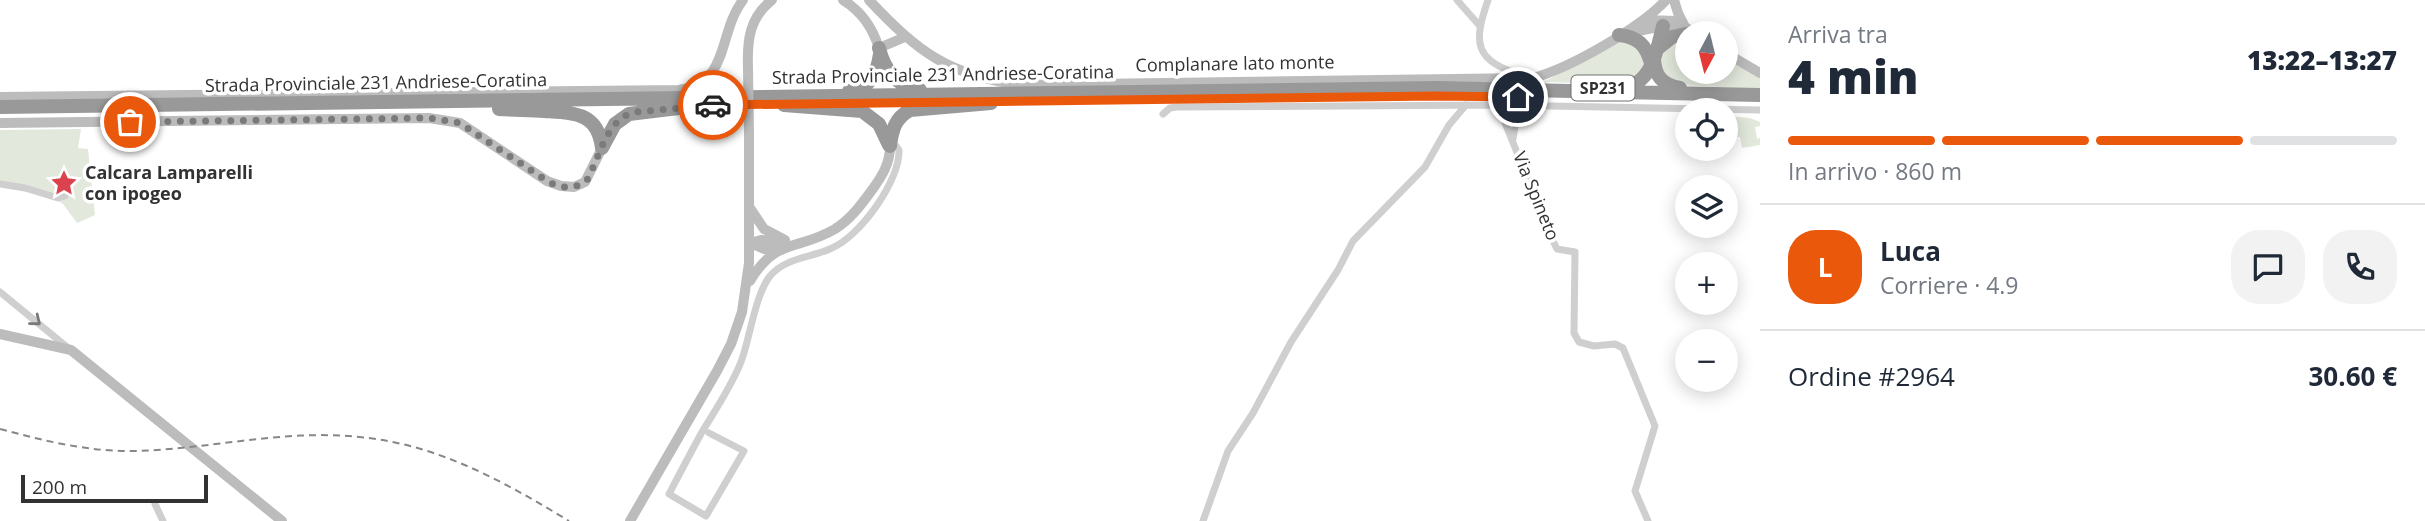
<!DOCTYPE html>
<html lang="it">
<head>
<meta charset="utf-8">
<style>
  :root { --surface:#fff; --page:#f2f2f3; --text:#1f2937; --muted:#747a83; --line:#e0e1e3; --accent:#ea580c }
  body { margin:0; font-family:"Open Sans",sans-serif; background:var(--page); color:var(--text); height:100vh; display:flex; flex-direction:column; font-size:26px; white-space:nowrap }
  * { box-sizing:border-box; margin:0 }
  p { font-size:23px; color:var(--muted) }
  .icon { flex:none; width:38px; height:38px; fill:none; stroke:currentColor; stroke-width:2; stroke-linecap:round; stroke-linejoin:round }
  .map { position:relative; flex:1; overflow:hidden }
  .sheet { display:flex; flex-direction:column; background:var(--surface); width:665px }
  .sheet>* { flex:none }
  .needle { width:46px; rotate:187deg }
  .buttons { position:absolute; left:1675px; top:21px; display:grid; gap:14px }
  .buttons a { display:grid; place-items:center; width:63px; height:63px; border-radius:50%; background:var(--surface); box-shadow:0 4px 18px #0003; font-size:35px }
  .scale { position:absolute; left:21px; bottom:18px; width:187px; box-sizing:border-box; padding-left:7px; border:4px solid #323232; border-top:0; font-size:19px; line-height:24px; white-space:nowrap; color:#323232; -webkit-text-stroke:5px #fff; paint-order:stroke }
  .pin { position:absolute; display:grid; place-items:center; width:60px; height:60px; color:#fff; margin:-30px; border:4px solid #fff; border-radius:50%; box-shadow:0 2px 7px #0007 }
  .courier { position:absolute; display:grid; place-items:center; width:70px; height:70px; margin:-35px; border:5px solid #ea580c; border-radius:50%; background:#fff; color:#222; box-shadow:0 2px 9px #0007 }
  .head em { font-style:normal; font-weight:800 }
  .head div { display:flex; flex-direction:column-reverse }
  .head { display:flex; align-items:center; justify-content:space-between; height:119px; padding:0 28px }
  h1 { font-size:46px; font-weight:800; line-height:52px }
  .bar { display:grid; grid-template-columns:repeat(4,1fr); gap:10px 7px; align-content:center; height:84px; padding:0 28px }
  .bar i { height:9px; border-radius:5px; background:var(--line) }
  .bar .on { background:var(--accent) }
  .bar p { grid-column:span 4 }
  .line { display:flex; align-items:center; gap:18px; padding:0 28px; border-top:2px solid var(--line) }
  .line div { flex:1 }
  .round { display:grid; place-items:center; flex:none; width:74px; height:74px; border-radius:28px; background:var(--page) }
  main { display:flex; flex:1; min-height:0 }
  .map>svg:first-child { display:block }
  .green { fill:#e2e8dc }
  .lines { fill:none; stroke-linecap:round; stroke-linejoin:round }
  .street { stroke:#cfcfcf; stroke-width:7 }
  .secondary { stroke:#bcbcbc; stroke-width:10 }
  .highway { stroke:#999; stroke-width:14 }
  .rail { stroke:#878787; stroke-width:2; stroke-dasharray:7 5; stroke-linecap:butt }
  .secondary-bridge { stroke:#bcbcbc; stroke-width:10 }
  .oneway { stroke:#797979 }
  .done { stroke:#7a7a7a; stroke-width:7; stroke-dasharray:0 12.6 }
  .route { stroke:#ea580c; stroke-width:9 }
  .labels { text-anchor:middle; stroke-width:7; stroke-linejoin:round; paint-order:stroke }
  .shield { fill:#fff; stroke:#707070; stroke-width:2 }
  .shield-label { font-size:16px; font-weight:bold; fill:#323232 }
  .street-label { font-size:18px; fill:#323232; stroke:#fff }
  .poi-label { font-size:18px; font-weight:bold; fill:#323232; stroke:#fff; text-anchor:start }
</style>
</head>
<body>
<main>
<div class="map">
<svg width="1760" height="521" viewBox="0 0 1760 521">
  <rect width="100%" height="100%" fill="#fff"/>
  <path class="green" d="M1687,37V72H1726V57L1760,76V89L1680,85L1661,75L1659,58L1663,49Z
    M1617,41L1641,45L1646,66L1642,75L1623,84L1544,82Z
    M1726,116L1750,118L1760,122V126L1755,127L1757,139L1760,138V145L1742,148L1740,137L1726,138Z
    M81,129L78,148L88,149L95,215L77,223L63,204L50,196L0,184V130Z"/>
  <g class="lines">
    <path class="street" d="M1457,0L1479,25
      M1488,0C1473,43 1474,61 1522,75
      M1511,105L1505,123L1554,243L1557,249L1575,252L1574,333L1579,342L1594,346L1615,344L1623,348L1655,426L1635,491L1648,521
      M1163,114L1170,108L1177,107L1491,105L1760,110
      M1513,139L1515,126L1534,105
      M0,184L25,188L58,198L65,196
      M0,292L67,347
      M709,433L744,451L706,516L669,494C680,473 691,452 702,432C716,409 731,387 741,362C750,338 755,295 770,276C786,257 812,258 832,248C860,236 900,181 899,150L896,146H890
      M155,504L163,521
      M1203,521L1228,451L1253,413L1291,342L1338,270L1353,241L1425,167L1449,125L1466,105"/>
    <path class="secondary" d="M843,0C862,12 872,27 879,48L905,37
      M869,0C918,52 949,76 1022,85L1533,78C1570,68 1640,28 1666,0
      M1674,0L1678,13L1684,25
      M1645,20L1676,21L1694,33
      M1628,33L1663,26L1683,34
      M1726,53L1760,73
      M748,68C747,41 749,18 772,0
      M0,97L679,90C731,82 717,34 743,0
      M0,123L429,118L460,123L547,181L561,186L574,187L585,182L602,148
      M750,208L764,229L785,240
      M750,243L761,240L781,241
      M750,243L764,249L780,248
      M750,281C776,237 798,251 835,229C851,219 861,205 872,190C882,176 890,164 890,146
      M0,334L71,350L282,521
      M630,521L717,371L731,344L742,312L749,263V134"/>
    <path class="highway" d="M1619,35C1638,37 1646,45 1651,63
      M879,48C884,69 897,87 920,90
      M1657,49L1672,37L1686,34
      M1654,57C1654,75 1662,85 1680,88
      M1623,87C1652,85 1657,49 1663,26
      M849,91C871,88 877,74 880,54
      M784,105L862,111L879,124L889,145
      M0,107L1437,88L1760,95
      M499,109C514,110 529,110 544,111C574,113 598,112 602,148
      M890,146C892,130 895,118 910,110L991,103
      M602,148L615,124L629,114L695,106"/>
    <path class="rail" d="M0,429C45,441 89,452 136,451C210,449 284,429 359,437C437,444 503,481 569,521"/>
    <path class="secondary-bridge" d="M748,68L749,134"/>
  </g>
  <defs><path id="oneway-chevron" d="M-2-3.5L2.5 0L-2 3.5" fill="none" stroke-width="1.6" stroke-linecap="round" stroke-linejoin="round" transform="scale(1.75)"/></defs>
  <use class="oneway" href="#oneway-chevron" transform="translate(36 321) rotate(39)"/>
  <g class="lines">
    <path class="done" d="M130,122L429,118L460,123L547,181C560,188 574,191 587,180C600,157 606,118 636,112L713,105"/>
    <path class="route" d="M713,105L1437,96L1518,97"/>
  </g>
  <defs>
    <symbol id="sight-bare" viewBox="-9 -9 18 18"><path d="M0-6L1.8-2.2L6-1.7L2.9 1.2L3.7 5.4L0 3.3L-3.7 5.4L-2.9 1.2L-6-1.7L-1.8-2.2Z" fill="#da434e" stroke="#fff" stroke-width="2.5" paint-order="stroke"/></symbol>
  </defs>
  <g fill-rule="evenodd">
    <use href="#sight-bare" x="45" y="164" width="38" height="38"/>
  </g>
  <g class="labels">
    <rect class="shield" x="1571.5" y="75.5" width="63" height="25" rx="5"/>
    <g class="shield-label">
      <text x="1603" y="94">SP231</text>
    </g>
    <g class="street-label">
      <text transform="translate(1235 64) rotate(-1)" y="6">Complanare lato monte</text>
      <text transform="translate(943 75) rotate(-1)" y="6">Strada Provinciale 231 Andriese-Coratina</text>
      <text transform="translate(376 83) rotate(-1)" y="6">Strada Provinciale 231 Andriese-Coratina</text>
      <text transform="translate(1536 196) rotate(68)" y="6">Via Spineto</text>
    </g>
    <g class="poi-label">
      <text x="85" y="179">Calcara Lamparelli<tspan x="85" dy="21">con ipogeo</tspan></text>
    </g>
  </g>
</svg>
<div class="buttons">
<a><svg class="needle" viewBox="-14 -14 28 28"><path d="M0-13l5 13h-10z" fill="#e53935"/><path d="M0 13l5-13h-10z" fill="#747a83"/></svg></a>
<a><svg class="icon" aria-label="locate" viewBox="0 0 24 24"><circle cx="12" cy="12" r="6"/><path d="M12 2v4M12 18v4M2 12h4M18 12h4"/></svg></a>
<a><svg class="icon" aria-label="layers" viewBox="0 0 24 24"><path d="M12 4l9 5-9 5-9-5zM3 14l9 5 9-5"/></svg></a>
<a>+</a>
<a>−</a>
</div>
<div class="scale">200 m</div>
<div class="pin" style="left:130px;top:122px;background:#ea580c"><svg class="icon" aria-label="bag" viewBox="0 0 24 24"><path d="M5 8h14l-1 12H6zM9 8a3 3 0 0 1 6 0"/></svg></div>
<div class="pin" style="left:1518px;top:97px;background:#1f2937"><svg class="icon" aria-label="home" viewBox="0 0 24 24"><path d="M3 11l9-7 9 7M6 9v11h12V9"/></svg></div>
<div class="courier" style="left:713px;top:105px"><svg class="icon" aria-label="car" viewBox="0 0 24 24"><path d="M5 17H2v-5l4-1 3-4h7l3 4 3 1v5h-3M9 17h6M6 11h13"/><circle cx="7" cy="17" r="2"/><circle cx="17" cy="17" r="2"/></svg></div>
</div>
<section class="sheet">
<div class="head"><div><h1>4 min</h1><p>Arriva tra</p></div><em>13:22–13:27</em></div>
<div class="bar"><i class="on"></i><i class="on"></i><i class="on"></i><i></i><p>In arrivo · 860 m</p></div>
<div class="line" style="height:126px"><b class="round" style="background:var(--accent);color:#fff">L</b><div><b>Luca</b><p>Corriere · 4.9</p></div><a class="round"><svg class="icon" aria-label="chat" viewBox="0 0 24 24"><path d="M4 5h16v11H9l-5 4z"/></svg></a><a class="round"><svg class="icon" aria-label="phone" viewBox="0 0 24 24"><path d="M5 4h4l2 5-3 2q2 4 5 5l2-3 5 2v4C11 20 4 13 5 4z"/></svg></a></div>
<div class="line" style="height:91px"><div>Ordine #2964</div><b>30.60 €</b></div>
</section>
</main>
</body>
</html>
